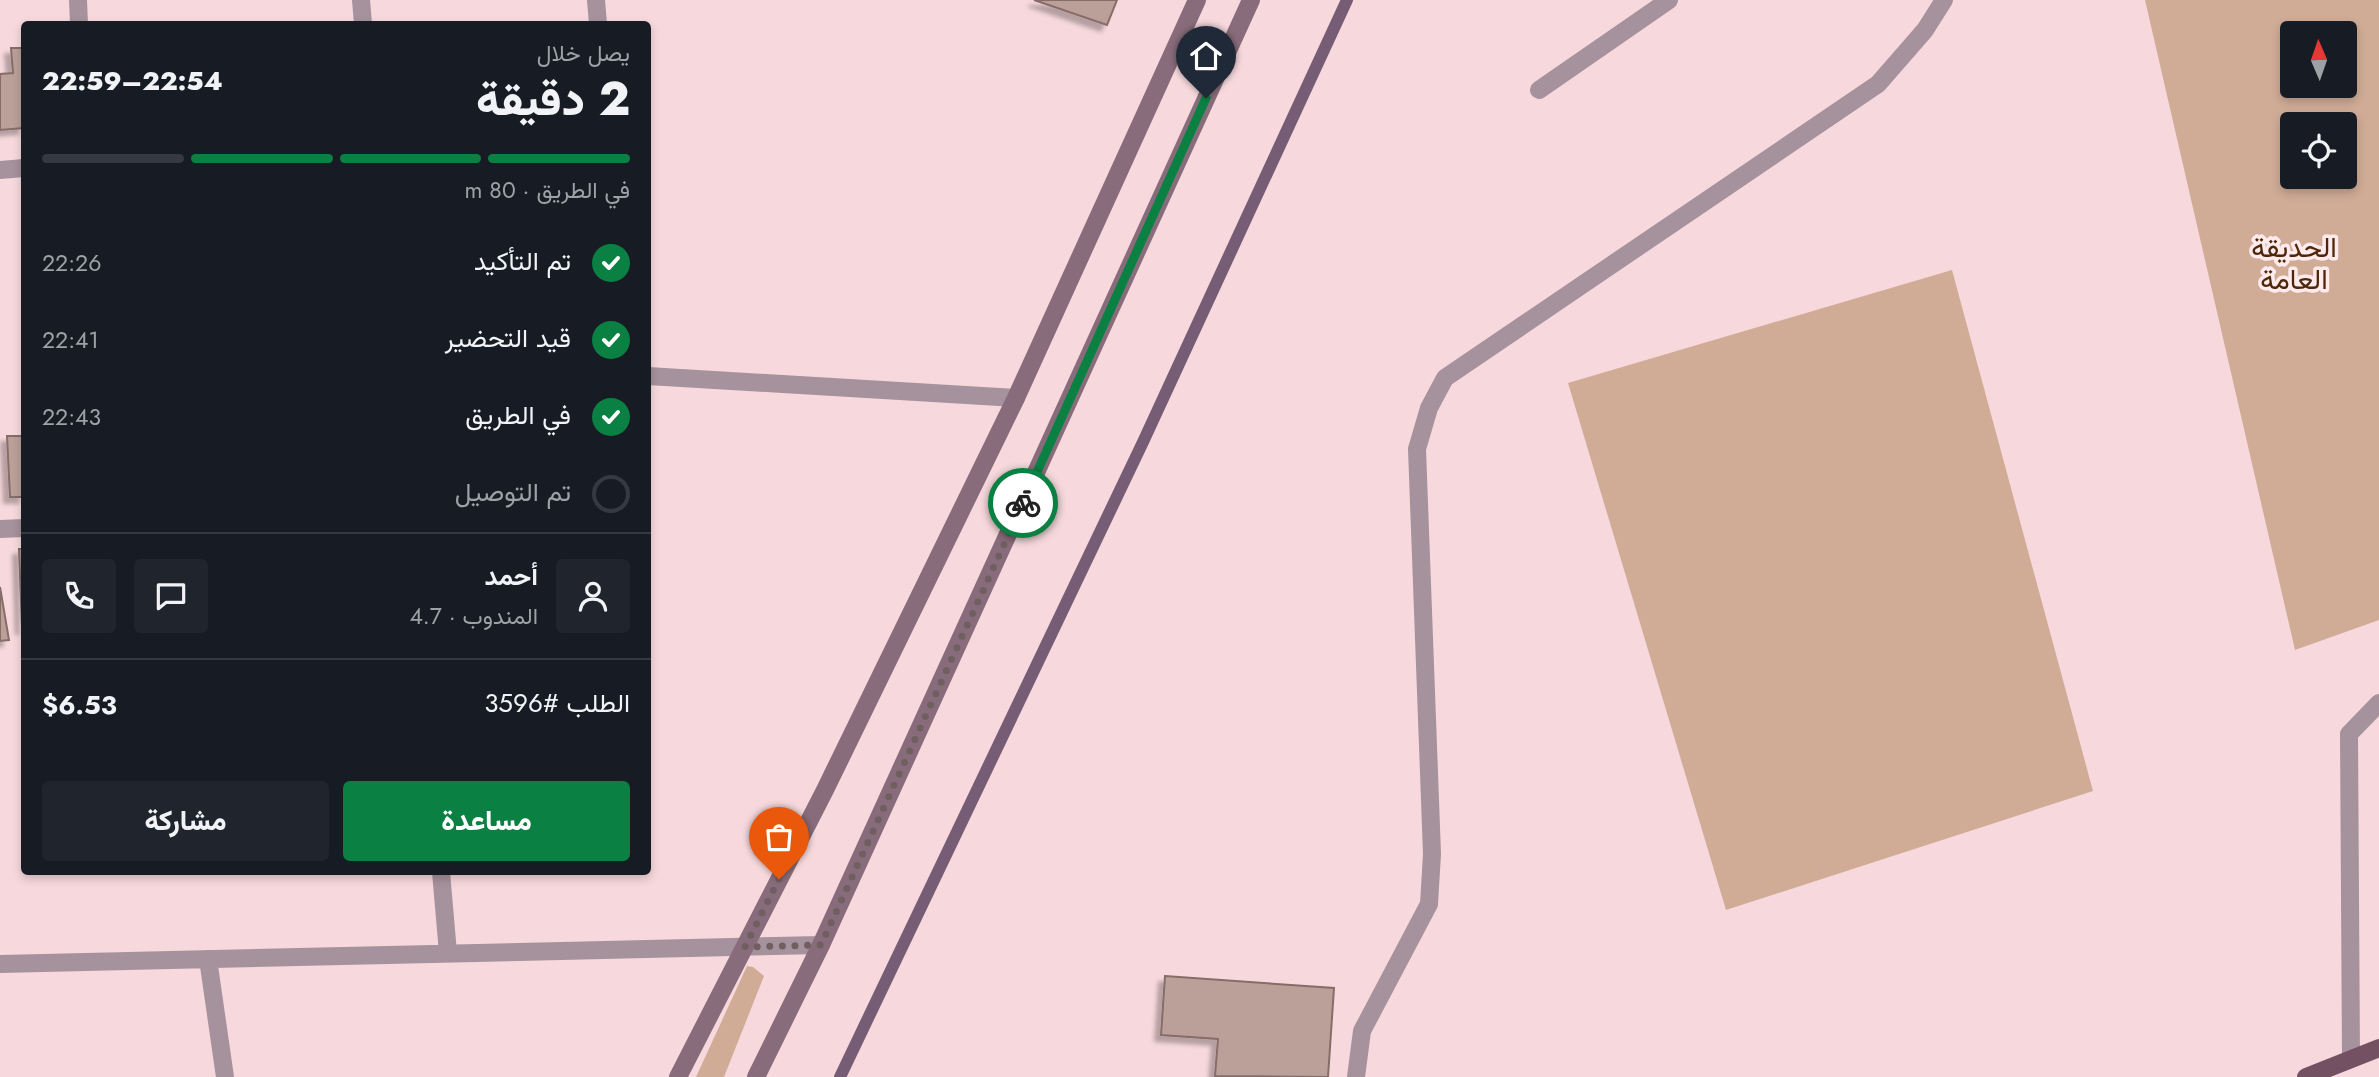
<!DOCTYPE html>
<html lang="ar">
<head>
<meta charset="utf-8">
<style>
  :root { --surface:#171b24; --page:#20242c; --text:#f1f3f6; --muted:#9ea1a6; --line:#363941; --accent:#0b8043 }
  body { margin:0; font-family:Jost,Vazirmatn,sans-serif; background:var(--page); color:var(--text); direction:rtl; height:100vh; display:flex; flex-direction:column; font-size:26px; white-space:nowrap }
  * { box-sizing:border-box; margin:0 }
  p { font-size:23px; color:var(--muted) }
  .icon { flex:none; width:38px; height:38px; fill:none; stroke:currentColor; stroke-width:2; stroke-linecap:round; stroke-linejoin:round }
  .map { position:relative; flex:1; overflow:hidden; direction:ltr }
  .panel { position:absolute; left:21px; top:21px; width:630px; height:854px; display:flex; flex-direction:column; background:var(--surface); border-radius:7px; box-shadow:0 4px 10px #0003; direction:rtl }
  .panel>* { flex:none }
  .needle { width:46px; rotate:358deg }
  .fabs { position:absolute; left:2280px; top:21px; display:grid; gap:14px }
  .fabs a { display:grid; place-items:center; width:77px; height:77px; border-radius:7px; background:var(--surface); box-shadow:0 4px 10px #0003; font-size:35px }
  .pin { position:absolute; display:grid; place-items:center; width:60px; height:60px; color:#fff; margin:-72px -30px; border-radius:50% 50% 50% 0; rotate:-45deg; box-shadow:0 0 7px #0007 }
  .pin .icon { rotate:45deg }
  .courier { position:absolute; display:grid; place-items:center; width:70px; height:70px; margin:-35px; border:5px solid #0b8043; border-radius:50%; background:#fff; color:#222; box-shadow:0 2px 9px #0007 }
  .head em { font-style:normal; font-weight:800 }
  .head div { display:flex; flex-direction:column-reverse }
  .head { display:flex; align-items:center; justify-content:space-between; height:119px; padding:0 21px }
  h1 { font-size:46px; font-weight:800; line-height:52px }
  .bar { display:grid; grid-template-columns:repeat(4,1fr); gap:10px 7px; align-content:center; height:84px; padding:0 21px }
  .bar i { height:9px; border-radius:5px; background:var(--line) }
  .bar .selected { background:var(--accent) }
  .bar p { grid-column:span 4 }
  .line { display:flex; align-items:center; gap:18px; padding:0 21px; border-top:2px solid var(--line) }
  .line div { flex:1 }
  .round { display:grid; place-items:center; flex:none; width:74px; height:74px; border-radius:7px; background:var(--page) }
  ol { padding:0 21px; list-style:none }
  li { display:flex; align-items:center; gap:21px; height:77px }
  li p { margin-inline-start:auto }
  li .icon { padding:7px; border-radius:50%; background:var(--accent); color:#fff; stroke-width:4 }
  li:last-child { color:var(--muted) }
  li i { width:38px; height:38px; border:4px solid var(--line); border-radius:50% }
  .cta { display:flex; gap:14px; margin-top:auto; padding:14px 21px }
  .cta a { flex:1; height:80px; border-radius:7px; background:var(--accent); color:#fff; font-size:28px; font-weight:800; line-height:80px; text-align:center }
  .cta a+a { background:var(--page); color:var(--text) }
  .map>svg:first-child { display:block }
  .green { fill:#d0ac97; fill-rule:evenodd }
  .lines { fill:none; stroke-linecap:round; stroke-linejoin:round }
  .stream { stroke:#765d75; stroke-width:12 }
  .building { fill:#bba09a; stroke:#866d68; stroke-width:2; filter:url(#shadow) }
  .street { stroke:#a6929c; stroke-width:18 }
  .secondary { stroke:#896c7b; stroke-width:18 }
  .primary { stroke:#735163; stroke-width:18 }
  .done { stroke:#705f61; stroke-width:7; stroke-dasharray:0 12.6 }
  .route { stroke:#0b8043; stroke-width:9 }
  .labels { text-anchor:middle; stroke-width:7; stroke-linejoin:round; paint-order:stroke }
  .park-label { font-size:28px; fill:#4f2708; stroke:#fceaec }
</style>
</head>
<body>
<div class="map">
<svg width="2379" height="1077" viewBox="0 0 2379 1077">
  <defs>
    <filter id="shadow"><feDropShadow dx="-6" dy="6" stdDeviation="2" flood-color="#0004"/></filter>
  </defs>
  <rect width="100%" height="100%" fill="#f7d9dd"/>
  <path class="green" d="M2145,0H2379V620L2295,650ZM2292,33H2345V86H2292ZM2292,124H2345V177H2292Z
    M1952,270L2093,791L1726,910L1568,383Z
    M747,966L753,967L764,976L724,1077H696Z"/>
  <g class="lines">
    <path class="stream" d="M840,1077L1143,442L1347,0"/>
  </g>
  <path class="building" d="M1034,0H1117L1107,25Z
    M11,48H24V128L0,130V74L13,73Z
    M7,436H24V497H10Z
    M19,549H24V628H22Z
    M0,587L9,640L0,641Z
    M1165,976L1334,988L1328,1077L1215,1076L1218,1039L1161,1035Z"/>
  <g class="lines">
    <path class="street" d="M78,0L79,24
      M361,0L363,24
      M596,0L598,24
      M1539,90L1669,0
      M0,170L24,168
      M648,376L1016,398
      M0,529L24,528
      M441,872L448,953
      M208,959L225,1077
      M0,964L821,945
      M2351,1059L2349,734L2379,703
      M1356,1077L1362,1031L1429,904L1432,854L1417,449L1429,408L1445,378L1878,84L1925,30L1944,0"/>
    <path class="secondary" d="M678,1077L825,790L1016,398L1197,0
      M756,1077L821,945L1251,0"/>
    <path class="primary" d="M2306,1077L2379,1048"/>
  </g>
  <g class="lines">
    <path class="done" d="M779,879L745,947L821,945L1023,503"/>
    <path class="route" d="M1023,503L1206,98"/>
  </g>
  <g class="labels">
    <g class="park-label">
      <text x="2294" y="257">الحديقة<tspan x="2294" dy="32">العامة</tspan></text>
    </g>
  </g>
</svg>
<div class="fabs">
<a><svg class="needle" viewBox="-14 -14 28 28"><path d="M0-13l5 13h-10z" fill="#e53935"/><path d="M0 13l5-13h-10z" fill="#9ea1a6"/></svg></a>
<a><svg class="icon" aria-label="locate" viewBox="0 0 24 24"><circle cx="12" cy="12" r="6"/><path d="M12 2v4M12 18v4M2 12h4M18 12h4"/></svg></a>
</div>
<div class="pin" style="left:779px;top:879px;background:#ea580c"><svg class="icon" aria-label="bag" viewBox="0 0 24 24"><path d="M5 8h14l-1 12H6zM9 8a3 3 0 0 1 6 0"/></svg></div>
<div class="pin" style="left:1206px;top:98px;background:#1f2937"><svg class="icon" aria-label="home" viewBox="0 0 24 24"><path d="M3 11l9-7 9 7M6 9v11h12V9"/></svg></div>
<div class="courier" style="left:1023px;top:503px"><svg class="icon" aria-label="bike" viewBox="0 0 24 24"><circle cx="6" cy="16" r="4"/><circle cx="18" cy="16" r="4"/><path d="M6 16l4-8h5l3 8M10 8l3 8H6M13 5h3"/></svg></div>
<section class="panel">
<div class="head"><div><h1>2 دقيقة</h1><p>يصل خلال</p></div><em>22:54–22:59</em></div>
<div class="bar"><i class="selected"></i><i class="selected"></i><i class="selected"></i><i></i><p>في الطريق · 80 m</p></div>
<ol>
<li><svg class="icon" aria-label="check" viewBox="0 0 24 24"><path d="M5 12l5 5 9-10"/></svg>تم التأكيد<p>22:26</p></li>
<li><svg class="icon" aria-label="check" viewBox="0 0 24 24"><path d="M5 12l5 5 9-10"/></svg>قيد التحضير<p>22:41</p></li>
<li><svg class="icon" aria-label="check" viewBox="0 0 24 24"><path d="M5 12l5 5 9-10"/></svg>في الطريق<p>22:43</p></li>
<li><i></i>تم التوصيل</li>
</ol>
<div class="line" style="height:126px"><a class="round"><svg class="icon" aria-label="person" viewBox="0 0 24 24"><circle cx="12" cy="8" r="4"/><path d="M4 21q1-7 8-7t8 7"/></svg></a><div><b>أحمد</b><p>المندوب · 4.7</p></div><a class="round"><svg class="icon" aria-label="chat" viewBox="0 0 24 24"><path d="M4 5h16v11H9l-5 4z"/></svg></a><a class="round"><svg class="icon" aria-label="phone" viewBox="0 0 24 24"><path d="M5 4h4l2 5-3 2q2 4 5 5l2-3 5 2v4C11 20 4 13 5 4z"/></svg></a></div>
<div class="line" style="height:91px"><div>الطلب #3596</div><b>$6.53</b></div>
<div class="cta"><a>مساعدة</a><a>مشاركة</a></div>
</section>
</div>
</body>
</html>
